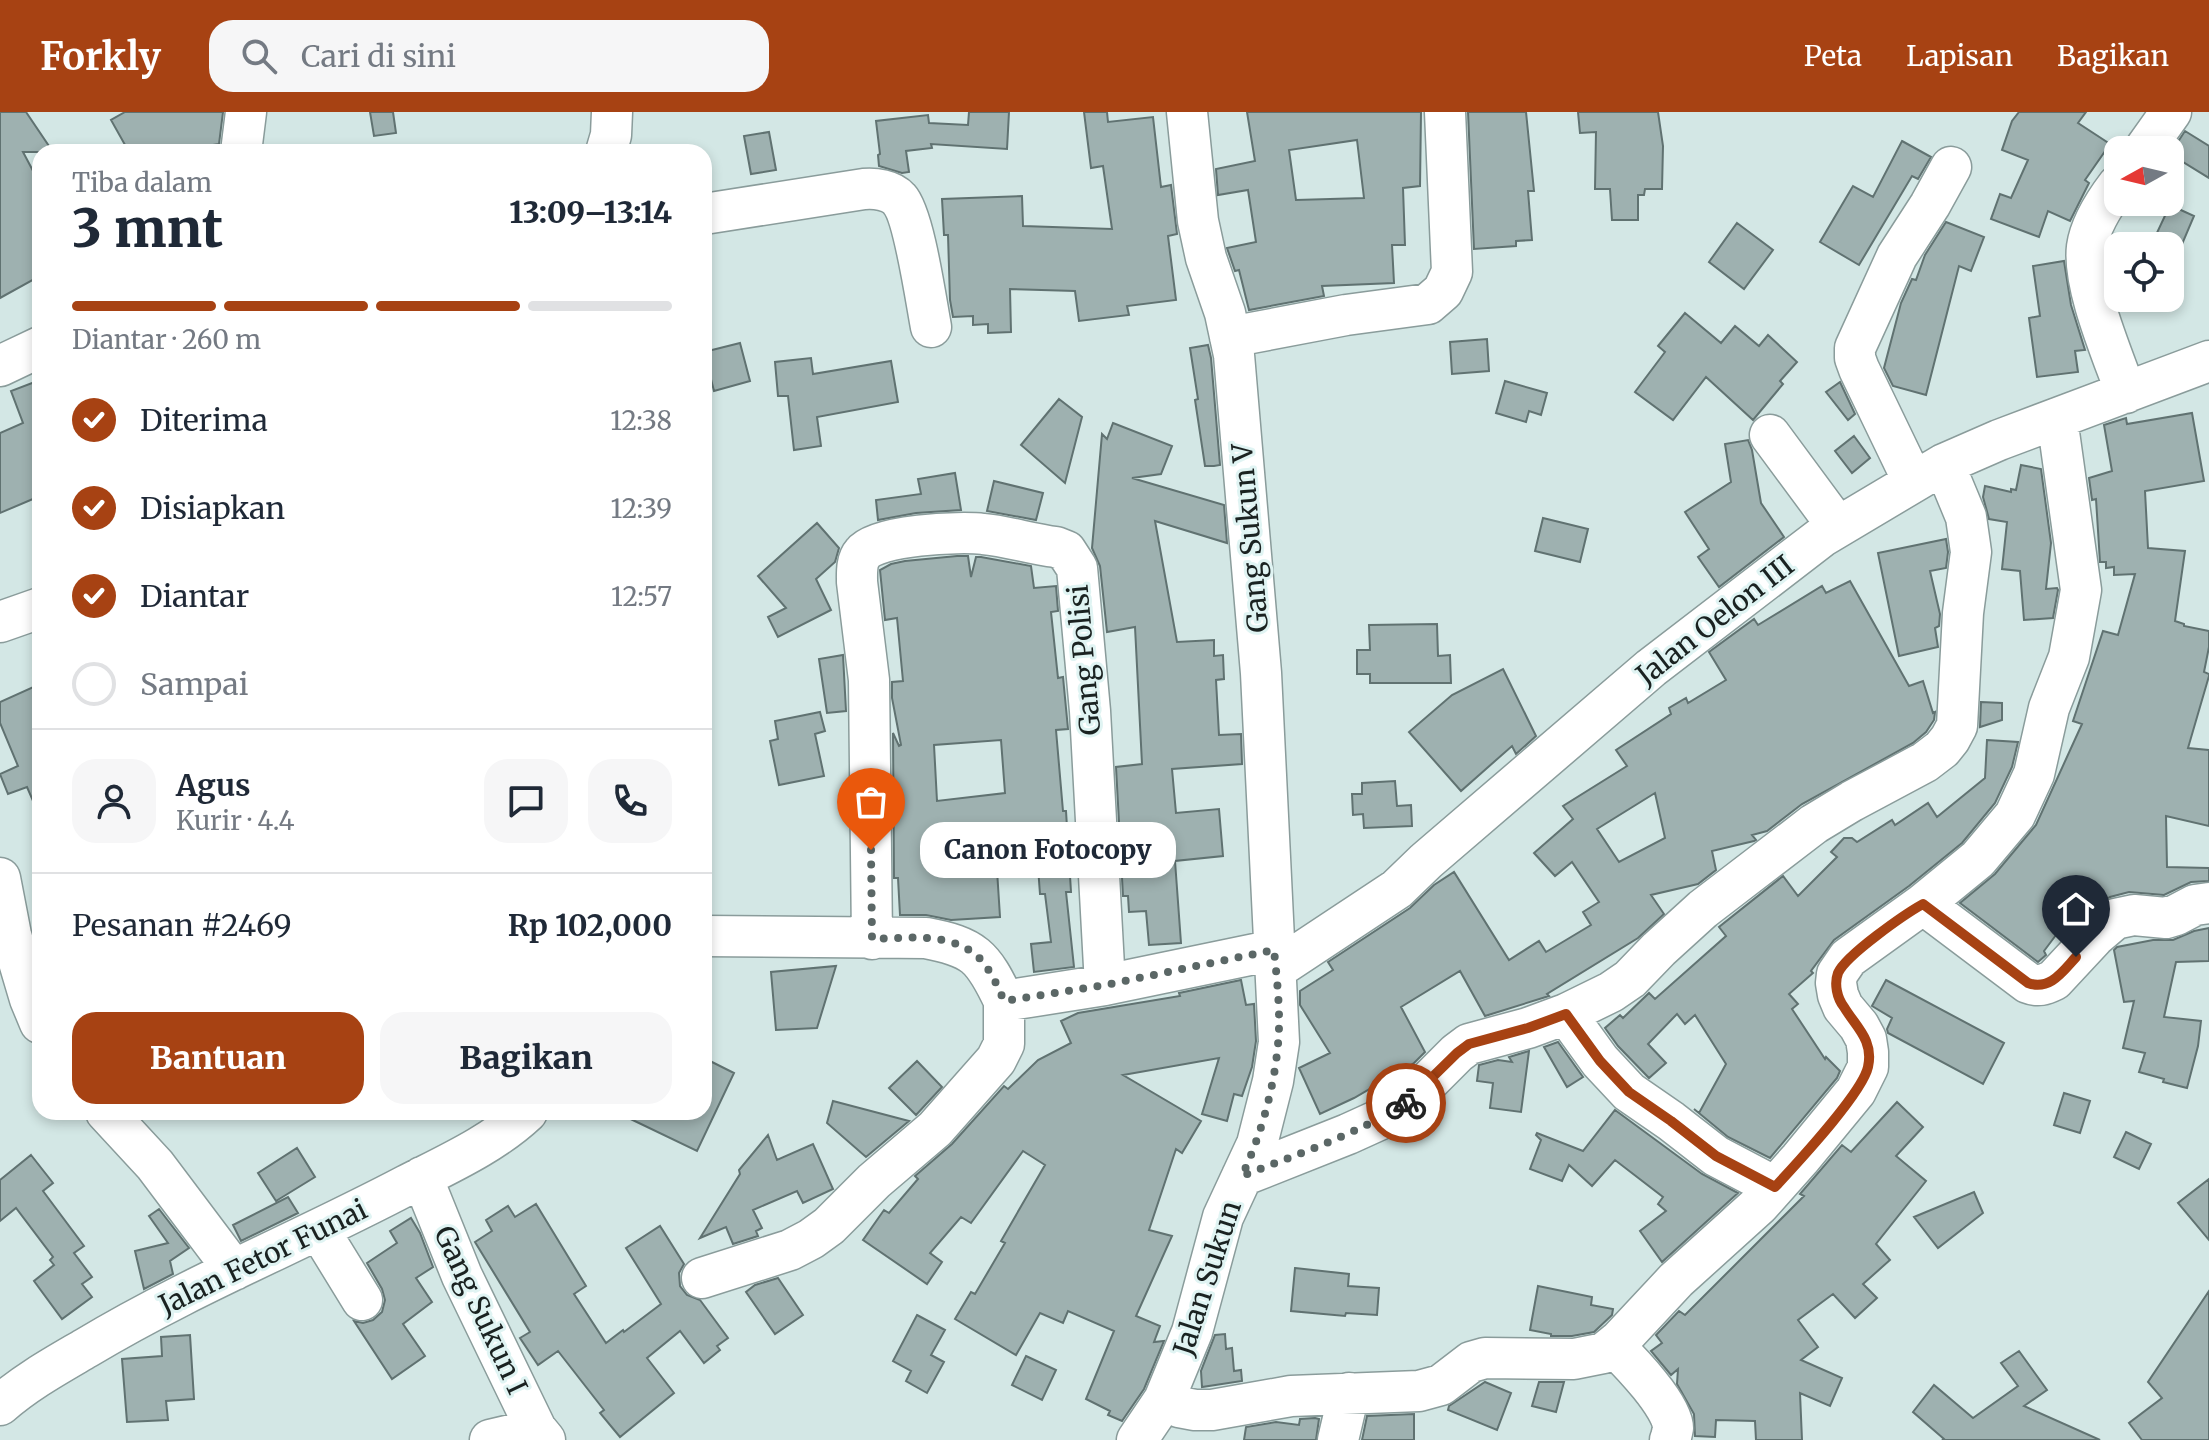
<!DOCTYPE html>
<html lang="id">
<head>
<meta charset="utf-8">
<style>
  :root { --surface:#fff; --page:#f6f6f7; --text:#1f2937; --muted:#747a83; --line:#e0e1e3; --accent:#a74213 }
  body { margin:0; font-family:Merriweather,serif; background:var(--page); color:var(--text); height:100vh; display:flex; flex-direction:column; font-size:30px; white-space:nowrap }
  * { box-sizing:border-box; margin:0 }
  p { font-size:26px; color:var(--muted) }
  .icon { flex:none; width:44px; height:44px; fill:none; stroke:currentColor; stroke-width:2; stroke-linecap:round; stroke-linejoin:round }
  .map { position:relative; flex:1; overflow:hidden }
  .sheet { position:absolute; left:32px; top:32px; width:680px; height:976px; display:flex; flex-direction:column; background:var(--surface); border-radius:24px; box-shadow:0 4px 12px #0003 }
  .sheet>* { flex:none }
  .needle { width:52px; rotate:262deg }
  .tools { position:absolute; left:2104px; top:24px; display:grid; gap:16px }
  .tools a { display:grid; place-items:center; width:80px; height:80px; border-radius:16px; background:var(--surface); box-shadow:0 4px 12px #0003; font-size:40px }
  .pin { position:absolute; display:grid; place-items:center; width:68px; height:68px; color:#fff; margin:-82px -34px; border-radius:50% 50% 50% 0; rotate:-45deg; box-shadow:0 0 8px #0007 }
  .pin .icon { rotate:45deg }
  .courier { position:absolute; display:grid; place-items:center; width:80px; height:80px; margin:-40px; border:6px solid #a74213; border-radius:50%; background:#fff; color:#222; box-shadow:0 2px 10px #0007 }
  .bubble { position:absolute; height:56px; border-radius:24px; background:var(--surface); box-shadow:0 4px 12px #0003; font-size:26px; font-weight:800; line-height:56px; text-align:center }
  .overview em { font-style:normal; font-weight:800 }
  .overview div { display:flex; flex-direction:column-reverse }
  .overview { display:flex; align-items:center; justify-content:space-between; height:136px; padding:0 40px }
  h1 { font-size:52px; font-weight:800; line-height:60px }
  .bar { display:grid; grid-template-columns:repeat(4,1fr); gap:12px 8px; align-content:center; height:96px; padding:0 40px }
  .bar i { height:10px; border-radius:6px; background:var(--line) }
  .bar .current { background:var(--accent) }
  .bar p { grid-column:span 4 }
  .line { display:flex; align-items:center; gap:20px; padding:0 40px; border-top:2px solid var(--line) }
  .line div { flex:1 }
  .round { display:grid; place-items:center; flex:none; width:84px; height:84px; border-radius:24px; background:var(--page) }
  ol { padding:0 40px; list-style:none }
  li { display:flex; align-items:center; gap:24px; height:88px }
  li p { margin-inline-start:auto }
  li .icon { padding:8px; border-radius:50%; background:var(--accent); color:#fff; stroke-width:4 }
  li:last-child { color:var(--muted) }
  li i { width:44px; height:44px; border:4px solid var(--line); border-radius:50% }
  .button { display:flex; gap:16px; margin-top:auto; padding:16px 40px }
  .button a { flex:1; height:92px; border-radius:24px; background:var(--accent); color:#fff; font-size:32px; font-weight:800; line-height:92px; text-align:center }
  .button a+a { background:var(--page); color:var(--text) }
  header { display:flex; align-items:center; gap:48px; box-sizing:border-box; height:112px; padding:0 40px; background:var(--accent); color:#fff }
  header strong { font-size:38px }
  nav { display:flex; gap:44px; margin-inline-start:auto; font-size:28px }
  .search { width:560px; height:72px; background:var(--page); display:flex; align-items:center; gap:20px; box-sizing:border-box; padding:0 28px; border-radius:24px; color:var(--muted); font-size:30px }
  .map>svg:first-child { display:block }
  .building { fill:#9eb1b0; stroke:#607271; stroke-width:2; fill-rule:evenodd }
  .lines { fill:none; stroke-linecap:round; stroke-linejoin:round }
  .minor-casing { stroke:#8a9c9b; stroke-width:43 }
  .minor { stroke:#fff; stroke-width:40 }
  .done { stroke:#5b6766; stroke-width:8; stroke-dasharray:0 14.4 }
  .route { stroke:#a74213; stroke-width:10 }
  .labels { text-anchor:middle; stroke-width:6; stroke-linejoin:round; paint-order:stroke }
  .street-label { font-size:28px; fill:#1a2221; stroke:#e0f4f3 }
</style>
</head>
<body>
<header>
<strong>Forkly</strong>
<div class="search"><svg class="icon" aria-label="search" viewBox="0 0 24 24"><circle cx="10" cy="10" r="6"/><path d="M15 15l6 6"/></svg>Cari di sini</div>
<nav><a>Peta</a><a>Lapisan</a><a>Bagikan</a></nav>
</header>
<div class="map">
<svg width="2209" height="1328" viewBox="0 0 2209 1328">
  <rect width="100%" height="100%" fill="#d3e7e5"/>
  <path class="building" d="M0,0H26L53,40H23L40,72V164L0,186Z
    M125,0H223L219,32L170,40H129L111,8Z
    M370,0H393L396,21L374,24Z
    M969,0H1009L1007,37L931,32L932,36L906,39L909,60L902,61L879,54L878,43L880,42L876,9L928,3L929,11L968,13Z
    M1084,0H1107L1108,10L1153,5L1161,75L1171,73L1177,122L1168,124L1176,188L1127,194L1129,203L1079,209L1075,179L1010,177L1011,220L988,221V212L973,213V204L953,205L950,188L948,123H944L942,87L1022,84L1023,114L1112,117L1103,54L1091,56Z
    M1247,0H1421L1420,74L1403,76L1405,133H1392L1394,171L1322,174L1324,184L1249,198L1239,158L1235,159L1227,136L1256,130L1248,78L1218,83L1216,57L1255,49ZM1357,28L1364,86L1296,88L1289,38Z
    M1468,0H1526L1534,79H1528L1532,128L1516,129V134L1474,137Z
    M1578,0H1658L1663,34L1662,77H1645L1644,83H1638V108H1612L1610,77H1595L1596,20L1580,21Z
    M2019,0H2086L2078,11L2110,32L2085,68L2089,71L2070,109L2048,99L2039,125L1991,107L2000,82L2011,86L2028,48L2002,38L2012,9Z
    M2185,19L2209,34V66L2170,42Z
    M769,20L776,58L751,62L744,24Z
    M1902,29L1931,45L1918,67L1912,64L1859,153L1820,130L1853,74L1873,85Z
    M2170,93L2194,104L2180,137L2155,125Z
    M1946,110L1984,125L1971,159L1959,154L1926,283L1893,274L1884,256L1901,191L1912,167L1916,168L1925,143Z
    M1737,111L1773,138L1744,177L1709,150Z
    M2064,149L2071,193L2085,238L2075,239L2078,260L2037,265L2029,206L2040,204L2033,154Z
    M1685,201L1721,231L1735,214L1759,234L1768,223L1797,250L1780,269L1783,272L1753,308L1706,265L1673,308L1635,280L1665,240L1658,234Z
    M1487,227L1489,259L1452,262L1450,230Z
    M740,231L750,269L714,279L704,240Z
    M1208,233L1211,246L1220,353L1214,354H1205L1195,288L1198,287L1190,236Z
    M811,246L813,262L891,249L898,290L817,305L821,334L794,338L788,284H778L775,250Z
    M40,268V384L0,401V321L23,311L11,279Z
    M1505,269L1547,281L1541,303L1529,299L1526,310L1496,301Z
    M1840,270L1855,302L1848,308L1826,280Z
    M1059,287L1082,305L1065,371L1021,333Z
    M2192,301L2204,369L2145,379L2148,436L2185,439L2175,509L2184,512V514L2209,519V535L2204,560L2209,562V564L2188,636L2209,638V714L2166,704L2167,755L2209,756V769L2191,770L2164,783L2129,780L2110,785L2091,797L2077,795L2044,839L2046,843L2038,850L1960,791L1995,762L2036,713L2082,612L2073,609L2103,519L2118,523L2135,462L2114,463V455L2106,456V450H2100L2096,387L2092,388L2089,366L2112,359L2104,313L2126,306L2127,312Z
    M1113,311L1172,334L1161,362L1132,366L1224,393L1227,431L1155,409L1177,530L1214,528V544L1223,543L1224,567L1216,568L1219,623L1241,622L1242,652L1172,657L1176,701L1219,697L1223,744L1175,749L1181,831L1149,833L1146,799L1129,800L1128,784H1123L1116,655L1142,652L1135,515L1107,520L1100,454L1092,436L1102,322L1107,327Z
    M1854,324L1870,346L1852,361L1835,339Z
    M1748,328L1752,338L1761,391L1784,425L1719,475L1698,445L1709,437L1685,400L1731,370L1725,332Z
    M2021,353L2041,357L2051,431L2046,477L2057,476L2058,478L2053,506L2024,508L2020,459L2002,457L2007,410L1989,407L1983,385L1985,374L2011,380V377L2016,378Z
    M955,361L961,398L916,401L878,408L876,388L921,382L918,367Z
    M994,369L1043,381L1036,408L987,399Z
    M1543,406L1588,417L1580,450L1535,439Z
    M817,411L839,436L835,450L816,467L831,498L778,525L768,505L786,496L758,464Z
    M1946,427L1948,440L1946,456L1930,459L1940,502L1939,514L1935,516L1938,535L1899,544L1878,441Z
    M957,444H968L971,465L976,445H981L1031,454L1034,476L1056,474L1058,499L1051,500L1058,566L1063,565L1068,617L1056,618L1063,699H1066L1071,780H1066L1074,855L1034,860L1031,832L1051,830L1045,782H1040L1038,755L997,758L1000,805L951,808L926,803H900L898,766H894L893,621L899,634L901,633L892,586V570L903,569L897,506L885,508L880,458L891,452L905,449ZM1001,628L1005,681L937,689L934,633Z
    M1850,469L1909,574L1923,569L1933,601L1935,600L1934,608L1926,620L1913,631L1802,692L1767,719L1752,723L1756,728L1754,729L1712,739L1716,758L1698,772L1651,783L1664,802L1638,826L1547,882L1549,884L1485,904L1460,859L1401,895L1425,940L1414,951L1354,986L1320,1002L1299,956L1330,941L1300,893V879L1333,858L1328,850L1410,796L1434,773L1454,760L1509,848L1539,829L1546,840L1591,813L1583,800L1599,790L1572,750L1555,764L1534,741L1573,707L1563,694L1627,654L1616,638L1671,602L1669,596L1686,586L1688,591L1726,568L1709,540L1754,507L1758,513L1822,474L1826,481ZM1655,681L1665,726L1619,750L1597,717Z
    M1437,512L1438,544L1450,543L1451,571H1370V562H1357V538H1370L1369,513Z
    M843,543L846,599L827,601L819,547Z
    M1503,557L1536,624L1516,642L1512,634L1461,679L1409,620L1452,583Z
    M40,572V705L27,675L8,682L0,662L18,654L0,611V590Z
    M1981,590L2002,591V608L1980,615Z
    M820,600L825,619L815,622L824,664L779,673L770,629L778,627L775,609Z
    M1987,628L2018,630L2012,655L1995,691L1962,731L1909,774L1834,828L1811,859L1813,861L1789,882L1798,892L1792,897L1825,947L1826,945L1840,959L1837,966L1770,1046L1728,1025L1694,997L1699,1001L1726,952L1695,903L1685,912L1677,902L1648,932L1666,951L1649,966L1618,934L1605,916L1620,903L1623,906L1649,881L1655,887L1726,824L1719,815L1783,764L1798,784L1837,745L1831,740L1844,726H1852L1857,730L1892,708L1895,713L1928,691L1937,705L1985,666Z
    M1395,669L1397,694L1411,693L1412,714L1364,716L1363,702L1353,703L1352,682H1362V671Z
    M2209,816V849L2176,850L2164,905L2201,909L2198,934L2187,976L2163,970L2164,967L2139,960L2145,941L2123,936L2134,889L2124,890L2114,838L2117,835L2153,828H2173L2194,819Z
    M836,854L817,916L776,918L771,860Z
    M1241,868L1246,893L1254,892L1256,929L1252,955L1242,984L1234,982L1227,1009L1202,1002L1219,946L1123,963L1201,1009L1182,1041L1176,1037L1149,1118L1172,1124L1136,1204L1160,1214L1154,1230L1164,1229L1144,1277L1122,1309L1108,1303L1110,1299L1086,1287L1114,1219L1068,1199L1063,1211L1040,1201L1016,1243L955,1207L971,1180L975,1182L1005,1131L1001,1129L1045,1053L1023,1039L971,1111L961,1105L930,1141L942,1150L927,1172L863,1128L884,1098L889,1101L918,1067L915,1064L952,1032L1004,974L1008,977L1038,948L1071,931L1061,909L1078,901L1180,884L1179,881Z
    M1886,868L2004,931L1983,972L1888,921L1887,917L1892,906L1872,894Z
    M1558,930L1583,965L1567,975L1544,935Z
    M1529,939L1521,1000L1490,996L1493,971L1477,969L1479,953L1498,948L1512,950L1509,945Z
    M704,946L734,961L697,1039L616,1000H704Z
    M917,949L942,975L916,1003L889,976Z
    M2064,981L2090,989L2080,1021L2054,1013Z
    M833,989L909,1009L866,1045L827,1011Z
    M1897,990L1923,1015L1896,1044L1926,1069L1876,1132L1890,1148L1863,1172L1877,1186L1855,1206L1833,1182L1798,1208L1818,1235L1801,1248L1842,1266L1830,1294L1800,1281L1802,1328H1756L1755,1309L1716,1308L1715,1325L1695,1324L1694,1302L1677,1272L1678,1257L1671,1263L1651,1239L1662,1231L1656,1223L1679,1199L1685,1203L1804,1084L1800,1082L1842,1033L1851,1040Z
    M1615,998L1702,1062L1738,1081L1662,1150L1640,1119L1666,1099L1658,1092L1663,1085L1615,1048L1592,1074L1569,1053L1562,1069L1530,1057L1541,1028L1536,1023L1537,1021L1583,1039Z
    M2126,1020L2151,1032L2139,1057L2114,1045Z
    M768,1023L777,1048L813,1032L833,1077L803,1091L797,1079L753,1098L762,1116L756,1119L758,1124L733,1132L726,1115L700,1126L740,1062L739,1058Z
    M297,1036L315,1065L276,1089L258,1061Z
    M31,1043L53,1071L43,1079L84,1134L74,1141L92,1165L82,1172L92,1185L62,1207L34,1169L54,1153L50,1148L53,1145L16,1096L0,1109V1068Z
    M2209,1067V1128L2178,1091Z
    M1974,1080L1983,1101L1938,1136L1914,1105Z
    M288,1085L298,1101L241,1129L233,1113Z
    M536,1092L586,1174L574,1182L606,1231L623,1218L624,1220L661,1192L626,1136L660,1114L684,1152L679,1161L680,1174L687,1183L700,1188L728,1226L717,1234L720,1238L704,1251L680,1219L647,1246L674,1281L620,1325L600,1301L604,1298L558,1239L538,1253L520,1226L530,1220L475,1130L492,1119L486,1108L508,1094L515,1105Z
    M159,1097L189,1136L170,1149L173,1162L144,1177L135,1139L168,1131L149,1104Z
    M411,1106L420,1121L433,1155L416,1166L432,1190L403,1212L425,1244L392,1267L354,1209L363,1211L373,1208L382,1200L385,1188L382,1177L367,1151L397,1131L390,1119Z
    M1295,1156L1349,1162L1348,1174L1379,1176L1377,1203L1346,1201L1345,1204L1291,1199Z
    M778,1166L803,1203L775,1222L746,1180L755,1173Z
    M1538,1174L1592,1185L1591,1193L1613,1197L1612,1203L1594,1220L1572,1224H1551V1222L1530,1218Z
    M2209,1179V1328H2142L2129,1311L2162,1286L2148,1270Z
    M917,1203L945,1218L931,1243L944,1250L927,1281L906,1269L911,1259L893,1249Z
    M1225,1222L1226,1237L1232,1236L1234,1259L1241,1258L1242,1269L1202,1275L1201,1259L1215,1223Z
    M190,1223L194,1287L166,1289L168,1308L127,1310L122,1247L162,1244L161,1225Z
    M2019,1239L2047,1278L2024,1294L2100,1328H1942L1944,1327L1913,1300L1934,1273L1973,1306L2018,1274L2001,1251Z
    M1026,1244L1056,1258L1042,1288L1012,1273Z
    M1485,1270L1511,1281L1497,1318L1448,1298L1449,1294Z
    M1539,1270H1564L1556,1300L1532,1294Z
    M1414,1302V1328H1362L1367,1304Z
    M1315,1306L1319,1307L1316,1328H1244L1246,1315L1276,1310L1299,1313L1300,1307Z"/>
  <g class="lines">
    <defs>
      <path id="minor" d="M2144,38L2171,0
        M241,40L246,0
        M606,40L611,23L612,0
        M2118,73C2105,90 2090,113 2087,135C2082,173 2113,244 2126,281
        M704,102L864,77C875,76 891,78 899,87C914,103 926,189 931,215
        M1230,225L1346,203L1428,192L1443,179L1452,160L1445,0
        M0,254L40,235
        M1770,323L1838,415
        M1913,369L1859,257L1855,246V236L1897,144L1930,93L1951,55
        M0,510L40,496
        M0,766L11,823L30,887L40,911
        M1923,792L2028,871C2038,875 2044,873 2054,868L2095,824L2115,807L2134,803L2166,806L2176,803L2195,793L2209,791
        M704,824L926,826C974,835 983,844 1004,889L1105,873L1274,838
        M872,827L869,568L857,470C857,461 856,449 863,441C876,423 960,419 983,422C1007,424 1031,432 1056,435L1066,439L1077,456L1090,599L1105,873
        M1276,857L1397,777L1426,749L1651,556L1823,424L1944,352L1999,328L2209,249
        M1566,902L1600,949L1629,980L1671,1009L1716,1044L1775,1075
        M106,1000L155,1053L234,1158
        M1242,1064L1348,1022L1381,1007L1409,989L1457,941L1469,932L1528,916L1566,902L1611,880L1630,867L1659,837L1703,797L1814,712L1852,689L1925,650L1942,637L1950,627L1957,614L1963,501L1971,440L1966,405L1944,352
        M422,1065L462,1164L536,1317L545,1328
        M319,1118L362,1188
        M702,1166L790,1138L811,1127L829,1114L874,1069L935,1017L996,948L1004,932V889
        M1614,1234C1630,1250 1673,1294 1673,1316C1673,1316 1671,1327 1670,1328
        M1164,1288L1179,1295L1195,1298H1212L1291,1284L1419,1279L1441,1273L1471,1250L1485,1246L1574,1247L1604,1241L1620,1228L1676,1168L1759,1093L1800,1047L1856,979L1868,955V940L1866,927L1859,914L1843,895L1838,883L1836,871L1837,862L1848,846L1923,792L1978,747L2015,703L2034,662L2049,596L2069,545L2081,478L2057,306
        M0,1293C26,1270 57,1253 86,1236C189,1174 301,1129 407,1073C448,1052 493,1032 527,1000
        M490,1328L536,1317
        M1137,1328L1164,1288L1192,1220L1223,1105L1257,1032L1273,969L1279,930L1261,561L1234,243L1225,201L1206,146L1198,109L1187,0
        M1338,1328L1349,1281"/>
    </defs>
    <use href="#minor" class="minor-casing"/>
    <use href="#minor" class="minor"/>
  </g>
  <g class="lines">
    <path class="done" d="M871,738L872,827C908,826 956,819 982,849C992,861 998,875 1004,889L1105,873L1274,838C1277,868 1281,902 1278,932C1274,977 1261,1023 1242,1064C1298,1042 1355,1023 1406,991"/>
    <path class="route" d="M1406,991L1457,941L1469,932L1528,916L1566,902L1600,949L1629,980L1671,1009L1716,1044L1775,1075C1796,1052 1862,982 1868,955C1874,928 1856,915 1844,895C1837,886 1834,872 1838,861C1846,843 1905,802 1923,792L2028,871C2050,879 2063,859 2076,845"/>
  </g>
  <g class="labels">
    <g class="street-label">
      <text transform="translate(1250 426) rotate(-95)" y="10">Gang Sukun V</text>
      <text transform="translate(1715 508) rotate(-38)" y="10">Jalan Oelon III</text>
      <text transform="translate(1084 548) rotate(-95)" y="10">Gang Polisi</text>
      <text transform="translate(263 1145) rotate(-26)" y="10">Jalan Fetor Funai</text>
      <text transform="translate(1207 1166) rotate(-72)" y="10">Jalan Sukun</text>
      <text transform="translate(481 1198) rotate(65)" y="10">Gang Sukun I</text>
    </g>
  </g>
</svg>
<div class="tools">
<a><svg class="needle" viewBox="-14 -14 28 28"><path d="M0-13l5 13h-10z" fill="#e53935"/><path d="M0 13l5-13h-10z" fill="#747a83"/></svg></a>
<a><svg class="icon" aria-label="locate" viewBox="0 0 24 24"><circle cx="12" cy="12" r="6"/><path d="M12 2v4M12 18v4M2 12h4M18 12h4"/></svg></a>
</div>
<div class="pin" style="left:871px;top:738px;background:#ea580c"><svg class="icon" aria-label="bag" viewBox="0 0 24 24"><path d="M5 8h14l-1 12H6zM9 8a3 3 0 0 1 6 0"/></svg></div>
<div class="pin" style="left:2076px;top:845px;background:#1f2937"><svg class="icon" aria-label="home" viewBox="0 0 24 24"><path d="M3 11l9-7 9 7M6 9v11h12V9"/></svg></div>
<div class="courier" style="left:1406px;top:991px"><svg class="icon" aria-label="bike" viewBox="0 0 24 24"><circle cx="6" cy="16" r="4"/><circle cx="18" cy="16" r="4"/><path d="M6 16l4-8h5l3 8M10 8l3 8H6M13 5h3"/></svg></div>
<div class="bubble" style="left:920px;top:710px;width:256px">Canon Fotocopy</div>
<section class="sheet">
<div class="overview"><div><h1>3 mnt</h1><p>Tiba dalam</p></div><em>13:09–13:14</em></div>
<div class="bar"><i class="current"></i><i class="current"></i><i class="current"></i><i></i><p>Diantar · 260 m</p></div>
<ol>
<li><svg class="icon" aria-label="check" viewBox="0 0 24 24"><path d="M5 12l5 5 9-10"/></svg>Diterima<p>12:38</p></li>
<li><svg class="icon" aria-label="check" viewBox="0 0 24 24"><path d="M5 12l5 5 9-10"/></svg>Disiapkan<p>12:39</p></li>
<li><svg class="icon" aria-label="check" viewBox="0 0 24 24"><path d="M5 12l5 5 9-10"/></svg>Diantar<p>12:57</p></li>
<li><i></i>Sampai</li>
</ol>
<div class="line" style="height:144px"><a class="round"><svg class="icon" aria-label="person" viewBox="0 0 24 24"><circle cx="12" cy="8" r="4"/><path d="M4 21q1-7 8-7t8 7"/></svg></a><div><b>Agus</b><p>Kurir · 4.4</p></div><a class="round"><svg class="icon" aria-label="chat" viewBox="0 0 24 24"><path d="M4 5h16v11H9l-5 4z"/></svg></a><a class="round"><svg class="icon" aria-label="phone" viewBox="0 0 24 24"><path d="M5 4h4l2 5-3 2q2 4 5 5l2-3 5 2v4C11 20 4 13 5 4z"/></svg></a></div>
<div class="line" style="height:104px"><div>Pesanan #2469</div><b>Rp 102,000</b></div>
<div class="button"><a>Bantuan</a><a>Bagikan</a></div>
</section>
</div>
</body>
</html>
